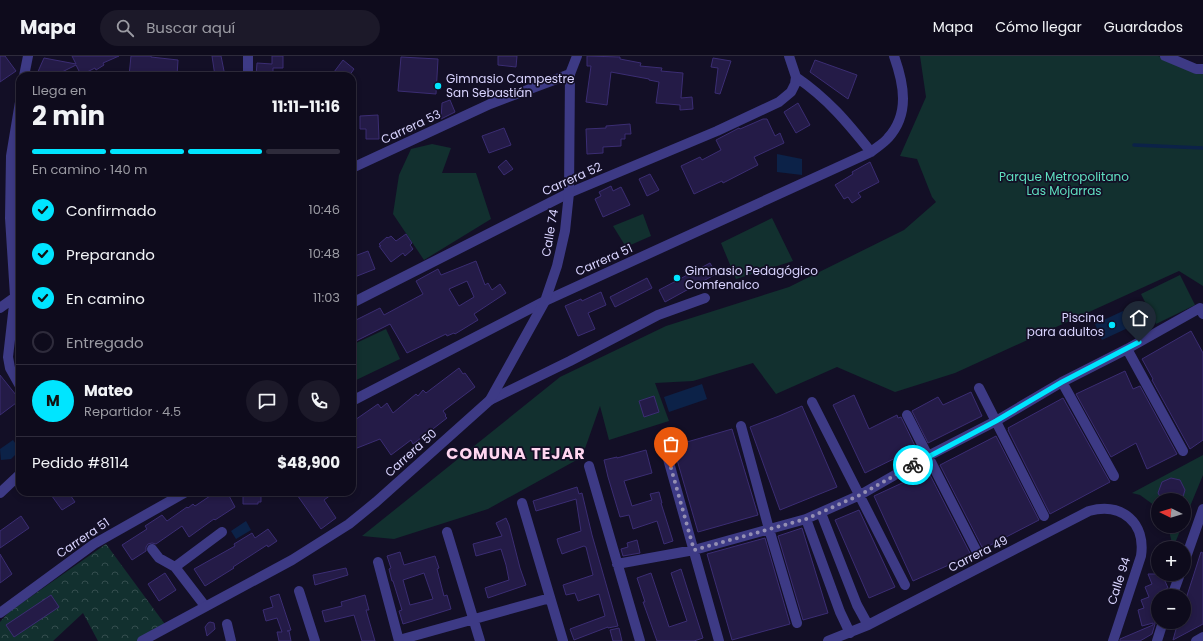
<!DOCTYPE html>
<html lang="es">
<head>
<meta charset="utf-8">
<style>
  :root { --surface:#0e0b1c; --page:#1c1929; --text:#f1f3f6; --muted:#9b9ba3; --line:#2e2b3b; --accent:#00e5ff }
  body { margin:0; font-family:Poppins,sans-serif; background:var(--page); color:var(--text); height:100vh; display:flex; flex-direction:column; font-size:15px; white-space:nowrap }
  * { box-sizing:border-box; margin:0 }
  p { font-size:13px; color:var(--muted) }
  .icon { flex:none; width:22px; height:22px; fill:none; stroke:currentColor; stroke-width:2; stroke-linecap:round; stroke-linejoin:round }
  .map { position:relative; flex:1; overflow:hidden }
  .drawer { position:absolute; left:16px; top:16px; width:340px; height:424px; display:flex; flex-direction:column; background:var(--surface); border-radius:12px; box-shadow:0 2px 6px #0003,0 0 0 1px var(--line) }
  .drawer>* { flex:none }
  .needle { width:26px; rotate:275deg }
  .buttons { position:absolute; left:1151px; top:437px; display:grid; gap:8px }
  .buttons a { display:grid; place-items:center; width:40px; height:40px; border-radius:50%; background:var(--surface); box-shadow:0 2px 6px #0003,0 0 0 1px var(--line); font-size:20px }
  .pin { position:absolute; display:grid; place-items:center; width:34px; height:34px; color:#fff; margin:-41px -17px; border-radius:50% 50% 50% 0; rotate:-45deg; box-shadow:0 0 4px #0007 }
  .pin .icon { rotate:45deg }
  .courier { position:absolute; display:grid; place-items:center; width:40px; height:40px; margin:-20px; border:3px solid #00e5ff; border-radius:50%; background:#fff; color:#222; box-shadow:0 1px 5px #0007 }
  .summary em { font-style:normal; font-weight:700 }
  .summary div { display:flex; flex-direction:column-reverse }
  .summary { display:flex; align-items:center; justify-content:space-between; height:68px; padding:0 16px }
  h1 { font-size:26px; font-weight:700; line-height:30px }
  .bar { display:grid; grid-template-columns:repeat(4,1fr); gap:6px 4px; align-content:center; height:48px; padding:0 16px }
  .bar i { height:5px; border-radius:3px; background:var(--line) }
  .bar .active { background:var(--accent) }
  .bar p { grid-column:span 4 }
  .line { display:flex; align-items:center; gap:10px; padding:0 16px; border-top:1px solid var(--line) }
  .line div { flex:1 }
  .round { display:grid; place-items:center; flex:none; width:42px; height:42px; border-radius:21px; background:var(--page) }
  ol { padding:0 16px; list-style:none }
  li { display:flex; align-items:center; gap:12px; height:44px }
  li p { margin-inline-start:auto }
  li .icon { padding:4px; border-radius:50%; background:var(--accent); color:#111; stroke-width:4 }
  li:last-child { color:var(--muted) }
  li i { width:22px; height:22px; border:2px solid var(--line); border-radius:50% }
  header { display:flex; align-items:center; gap:24px; box-sizing:border-box; height:56px; padding:0 20px; background:var(--surface); border-bottom:1px solid var(--line) }
  header strong { font-size:19px }
  nav { display:flex; gap:22px; margin-inline-start:auto; font-size:14px }
  .search { width:280px; height:36px; background:var(--page); display:flex; align-items:center; gap:10px; box-sizing:border-box; padding:0 14px; border-radius:22px; color:var(--muted); font-size:15px }
  .map>svg:first-child { display:block }
  .forest { fill:url(#forest-crowns) }
  .park { fill:#12302f }
  .water { fill:#0c2248 }
  .lines { fill:none; stroke-linecap:round; stroke-linejoin:round }
  .stream { stroke:#0c2248; stroke-width:3.5 }
  .building { fill:#241b47; stroke:#3b2d73; fill-rule:evenodd }
  .minor { stroke:#3d3a85; stroke-width:10 }
  .tertiary { stroke:#3d3a85; stroke-width:10 }
  .done { stroke:#948fb3; stroke-width:4; stroke-dasharray:0 7.2 }
  .route { stroke:#00e5ff; stroke-width:5 }
  .poi-dot { fill:#00e5ff; stroke:#130f26; stroke-width:1.5 }
  .labels { text-anchor:middle; stroke-width:3.5; stroke-linejoin:round; paint-order:stroke }
  .poi-label { font-size:12px; fill:#d9d4ff; stroke:#130f26; text-anchor:start }
  .street-label { font-size:12px; fill:#d9d4ff; stroke:#130f26 }
  .park-label { font-size:12px; fill:#5fe0c0; stroke:#130f26 }
  .district-label { font-size:16px; font-weight:bold; letter-spacing:1px; fill:#ffd6f0; stroke:#130f26 }
</style>
</head>
<body>
<header>
<strong>Mapa</strong>
<div class="search"><svg class="icon" aria-label="search" viewBox="0 0 24 24"><circle cx="10" cy="10" r="6"/><path d="M15 15l6 6"/></svg>Buscar aquí</div>
<nav><a>Mapa</a><a>Cómo llegar</a><a>Guardados</a></nav>
</header>
<div class="map">
<svg width="1203" height="585" viewBox="0 0 1203 585">
  <defs>
    <pattern id="forest-crowns" width="20" height="18" patternUnits="userSpaceOnUse"><rect width="20" height="18" fill="#12302f"/><path d="M2 6a3 3 0 1 1 6 0M12 15a3 3 0 1 1 6 0" fill="none" stroke="#344d4e"/></pattern>
  </defs>
  <rect width="100%" height="100%" fill="#130f26"/>
  <path class="forest" d="M106,488L167,571L143,585H98L83,557L53,585H0V566L9,556Z"/>
  <path class="park" d="M920,0H1158L1203,12V230L1179,215L955,317L895,336L837,311L776,338L753,307L693,325L655,327L669,365L609,384L600,350L582,401L488,453L394,483L362,480L560,321L666,270L789,231L904,174L936,146L932,141L917,103L900,100L926,41Z
    M432,88L451,92L442,117H476L491,163L424,204L393,158L399,119L411,93Z
    M643,158L651,180L626,191L613,170Z
    M772,162L793,205L736,223L721,187Z
    M1180,219L1195,249L1156,268L1141,238Z
    M386,273L400,303L352,326V289Z
    M1203,399V419L1184,465V444H1158V452L1140,439L1132,437Z
    M1168,470H1182L1173,492Z"/>
  <path class="water" d="M777,98L802,103V119L777,116Z
    M1123,255L1130,271L1102,284L1095,268Z
    M702,328L707,343L669,356L664,341Z
    M13,384L20,394L11,403L1,404L0,393Z
    M246,465L251,474L236,483L231,475Z"/>
  <g class="lines">
    <path class="stream" d="M1134,89L1203,92"/>
  </g>
  <path class="building" d="M0,0H5L16,15L0,26Z
    M72,0H119L103,7L104,9L96,14L95,12L81,19L76,9L60,17L59,20H36L44,2L76,8Z
    M131,0H151V1L178,4L177,20H129Z
    M212,0H221L225,20H215Z
    M272,0H283V12H273V20H256L257,7L272,8Z
    M498,0H517L516,11L498,9Z
    M587,0L620,1V3L641,7L640,10L662,12L661,15L683,17L681,42L692,41L693,53L680,54V49L656,47L659,26L649,24V23L611,16L607,49L586,46L591,10H587Z
    M401,1L438,3L436,38L398,35Z
    M713,2L731,5L720,38L715,37L718,12L711,11Z
    M343,4L354,13L349,20H331Z
    M815,4L857,19L848,43L810,16Z
    M450,44L455,56L441,63L442,47Z
    M798,47L810,69L796,77L784,56Z
    M378,59L379,83H366V73H360V60Z
    M763,63H767L775,80L780,77L784,87L754,101L758,109L723,127L722,125L694,138L681,110L700,101L702,104L721,94L716,84L739,72L740,73Z
    M630,68L631,78H625V83H621V90L603,91V97L587,98L586,73L606,72V70Z
    M504,72L511,89L489,97L482,80Z
    M506,104L513,113L504,119L498,111Z
    M870,106L879,126L858,137L861,141L852,147L848,141L844,143L835,129L853,118L852,116Z
    M650,118L659,134L647,140L639,123Z
    M611,130L613,135L621,131L630,149L603,161L595,143L601,140L599,136Z
    M406,178L412,187L410,189L413,193L405,200L403,197L391,206L379,190H381L379,188L387,181L388,182L391,180L396,185Z
    M368,195L375,213L352,222V201Z
    M476,205L485,229L488,227L492,234L500,228L506,237L474,258L478,264L455,278L454,277L447,280L446,278L407,297L390,268L352,287V266L380,252L384,259L423,238L416,225L438,213L441,219ZM467,225L474,241L459,250L449,233Z
    M710,207L716,218L665,246L659,234Z
    M647,222L652,232L615,251L610,241Z
    M601,236L606,249L588,257L595,273L578,280L565,250L581,243L582,245Z
    M1191,275L1203,297V384L1190,393L1152,324L1153,323L1142,303Z
    M459,312L463,318L465,317L475,331L443,355L446,359L445,360L447,362L429,376L413,388L411,384L391,399L380,383L352,394V366L378,348L381,352L387,347L393,357L416,338L418,340L423,334L426,337Z
    M1125,315L1133,333L1140,330L1177,398L1147,413L1136,387L1111,401L1076,338Z
    M0,319L20,344L0,359Z
    M971,336L982,360L928,387L912,355L938,341L943,349Z
    M854,339L869,373L897,359L898,362L901,361L916,392L865,417L833,349Z
    M654,340L659,356L644,361L639,345Z
    M1063,342L1110,426L1050,458L1008,374H1009L1008,372Z
    M802,350L837,431L780,454L750,371L779,360Z
    M732,373L758,459L698,476L673,390Z
    M996,380L1039,464L983,493L940,409Z
    M646,394L652,417L624,425L632,450L652,444L650,438L659,436L662,447H661L673,485L664,488L657,465L633,473L629,459L620,461L608,421L604,404L617,401V402Z
    M928,415L971,499L913,525L874,440Z
    M1171,422L1180,424L1185,434L1182,444H1162L1158,437L1162,426Z
    M577,431L579,438L582,437L592,479L618,570L608,572V571L574,584L570,573L605,560L599,538L578,545L575,537L566,539L563,529L593,519L586,491L584,490L562,498L558,487L557,483L581,475L576,443L536,455L533,445Z
    M49,436H68L75,446L62,454Z
    M216,436H227L235,451L215,464L214,463L189,481L182,470L156,488L152,487L148,488L146,491V495L132,504L122,489L147,473L145,470L162,459L167,465L187,451L188,452L193,448L195,450Z
    M243,436H261V446H258V448H243Z
    M295,436H335L324,444L336,462L321,473Z
    M859,454L895,531L869,542L835,464Z
    M21,460L29,472L0,492V475Z
    M506,462L509,469L520,512L526,529L488,542L485,532L509,524L506,509L501,493L476,500L473,488L502,480L496,467Z
    M802,472L828,557L803,564L778,480Z
    M268,473L277,485L268,491L267,489L233,511L234,512L205,530L194,513L235,490L234,488L252,477L255,482Z
    M765,482L790,568L732,584L707,498Z
    M637,484L640,497L623,500L621,493L628,491L627,487Z
    M400,496L404,509L435,500L439,512L437,513L444,540L447,539L451,553L403,568L399,555L402,554L393,525H392L389,513L391,512L387,500ZM424,517L433,543L410,549L403,524Z
    M1201,496L1203,497V568L1173,584L1178,566H1184V549Z
    M0,498L12,518L0,527Z
    M346,512L348,519L315,529L313,519Z
    M681,513L703,582L694,585H657L643,546H645L637,522L651,517L669,571L687,565L671,517Z
    M165,517L176,534L159,545L148,528Z
    M1148,518H1162L1168,532L1158,537V562L1157,563L1155,558V568L1152,578L1140,585H1120V583L1153,569V567L1142,570L1138,554L1144,552L1141,544L1149,541L1145,531L1152,528Z
    M279,538L291,574L287,575H289L291,585H279L277,576H282L277,562L266,565L263,554L273,551L270,541Z
    M51,539L59,551L14,581L6,569Z
    M365,539L369,554H366L375,585H362L354,559L325,566L322,555L342,550L341,546Z
    M210,566L214,567L215,573L207,580L205,571L208,567Z
    M619,572L622,585H613L610,574Z"/>
  <g class="lines">
    <path class="minor" d="M248,0V20
      M1165,0L1196,13H1203
      M24,20L28,0
      M796,21C828,43 847,66 871,96
      M20,46L11,100L10,162L15,240L8,301L10,312L20,330
      M352,112L490,48L570,18
      M352,247L569,137L717,75L779,46L791,36L795,28L796,21L789,0
      M0,252L18,239
      M1127,293L1183,395
      M1062,326L1114,420
      M979,332L1044,460
      M490,344L570,305L658,259L705,242
      M352,345L545,245L871,96C877,91 884,87 888,82C910,58 904,28 894,0
      M812,346L905,529
      M907,359L977,496
      M741,370L769,473L797,567
      M663,385L719,585
      M589,410L640,585
      M0,437L20,418
      M522,447L563,585
      M821,457L857,549L868,569
      M806,463L840,556L850,577
      M447,476L480,585
      M152,493L159,502L175,511L205,550
      M378,506L399,585
      M1184,507L1203,453
      M617,508L694,494L806,463L860,439L928,400L996,365L1062,326L1127,293L1200,252L1203,258
      M175,511L222,476
      M299,535L315,585
      M1172,540L1180,518
      M0,557L94,488L186,436
      M227,568L231,585
      M399,584L550,542
      M828,585L868,569L1089,455C1122,446 1146,467 1141,500L1113,585
      M1157,585L1163,566
      M1196,585L1203,581"/>
    <path class="tertiary" d="M142,585L292,504L349,468L376,446L490,344L545,245L557,210L565,175L569,137L570,18L577,0"/>
  </g>
  <g class="lines">
    <path class="done" d="M671,412L694,494L806,463L860,439L913,409"/>
    <path class="route" d="M913,409L996,365L1062,326L1139,286"/>
  </g>
  <g class="poi-dot">
    <circle cx="438" cy="30" r="4"/>
    <circle cx="677" cy="222" r="4"/>
    <circle cx="1112" cy="269" r="4"/>
  </g>
  <g class="labels">
    <g class="poi-label">
      <text x="446" y="27">Gimnasio Campestre<tspan x="446" dy="14">San Sebastián</tspan></text>
      <text x="685" y="219">Gimnasio Pedagógico<tspan x="685" dy="14">Comfenalco</tspan></text>
      <text x="1104" y="266" text-anchor="end">Piscina<tspan x="1104" dy="14">para adultos</tspan></text>
    </g>
    <g class="street-label">
      <text transform="translate(411 71) rotate(-25)" y="4">Carrera 53</text>
      <text transform="translate(572 123) rotate(-24)" y="4">Carrera 52</text>
      <text transform="translate(550 177) rotate(-80)" y="4">Calle 74</text>
      <text transform="translate(604 204) rotate(-24)" y="4">Carrera 51</text>
      <text transform="translate(411 397) rotate(-42)" y="4">Carrera 50</text>
      <text transform="translate(83 482) rotate(-34)" y="4">Carrera 51</text>
      <text transform="translate(978 498) rotate(-27)" y="4">Carrera 49</text>
      <text transform="translate(1119 525) rotate(-72)" y="4">Calle 94</text>
    </g>
    <g class="park-label">
      <text x="1064" y="125">Parque Metropolitano<tspan x="1064" dy="14">Las Mojarras</tspan></text>
    </g>
    <g class="district-label">
      <text x="516" y="403">COMUNA TEJAR</text>
    </g>
  </g>
</svg>
<div class="buttons">
<a><svg class="needle" viewBox="-14 -14 28 28"><path d="M0-13l5 13h-10z" fill="#e53935"/><path d="M0 13l5-13h-10z" fill="#9b9ba3"/></svg></a>
<a>+</a>
<a>−</a>
</div>
<div class="pin" style="left:671px;top:412px;background:#ea580c"><svg class="icon" aria-label="bag" viewBox="0 0 24 24"><path d="M5 8h14l-1 12H6zM9 8a3 3 0 0 1 6 0"/></svg></div>
<div class="pin" style="left:1139px;top:286px;background:#1f2937"><svg class="icon" aria-label="home" viewBox="0 0 24 24"><path d="M3 11l9-7 9 7M6 9v11h12V9"/></svg></div>
<div class="courier" style="left:913px;top:409px"><svg class="icon" aria-label="bike" viewBox="0 0 24 24"><circle cx="6" cy="16" r="4"/><circle cx="18" cy="16" r="4"/><path d="M6 16l4-8h5l3 8M10 8l3 8H6M13 5h3"/></svg></div>
<section class="drawer">
<div class="summary"><div><h1>2 min</h1><p>Llega en</p></div><em>11:11–11:16</em></div>
<div class="bar"><i class="active"></i><i class="active"></i><i class="active"></i><i></i><p>En camino · 140 m</p></div>
<ol>
<li><svg class="icon" aria-label="check" viewBox="0 0 24 24"><path d="M5 12l5 5 9-10"/></svg>Confirmado<p>10:46</p></li>
<li><svg class="icon" aria-label="check" viewBox="0 0 24 24"><path d="M5 12l5 5 9-10"/></svg>Preparando<p>10:48</p></li>
<li><svg class="icon" aria-label="check" viewBox="0 0 24 24"><path d="M5 12l5 5 9-10"/></svg>En camino<p>11:03</p></li>
<li><i></i>Entregado</li>
</ol>
<div class="line" style="height:72px"><b class="round" style="background:var(--accent);color:#111">M</b><div><b>Mateo</b><p>Repartidor · 4.5</p></div><a class="round"><svg class="icon" aria-label="chat" viewBox="0 0 24 24"><path d="M4 5h16v11H9l-5 4z"/></svg></a><a class="round"><svg class="icon" aria-label="phone" viewBox="0 0 24 24"><path d="M5 4h4l2 5-3 2q2 4 5 5l2-3 5 2v4C11 20 4 13 5 4z"/></svg></a></div>
<div class="line" style="height:52px"><div>Pedido #8114</div><b>$48,900</b></div>
</section>
</div>
</body>
</html>
